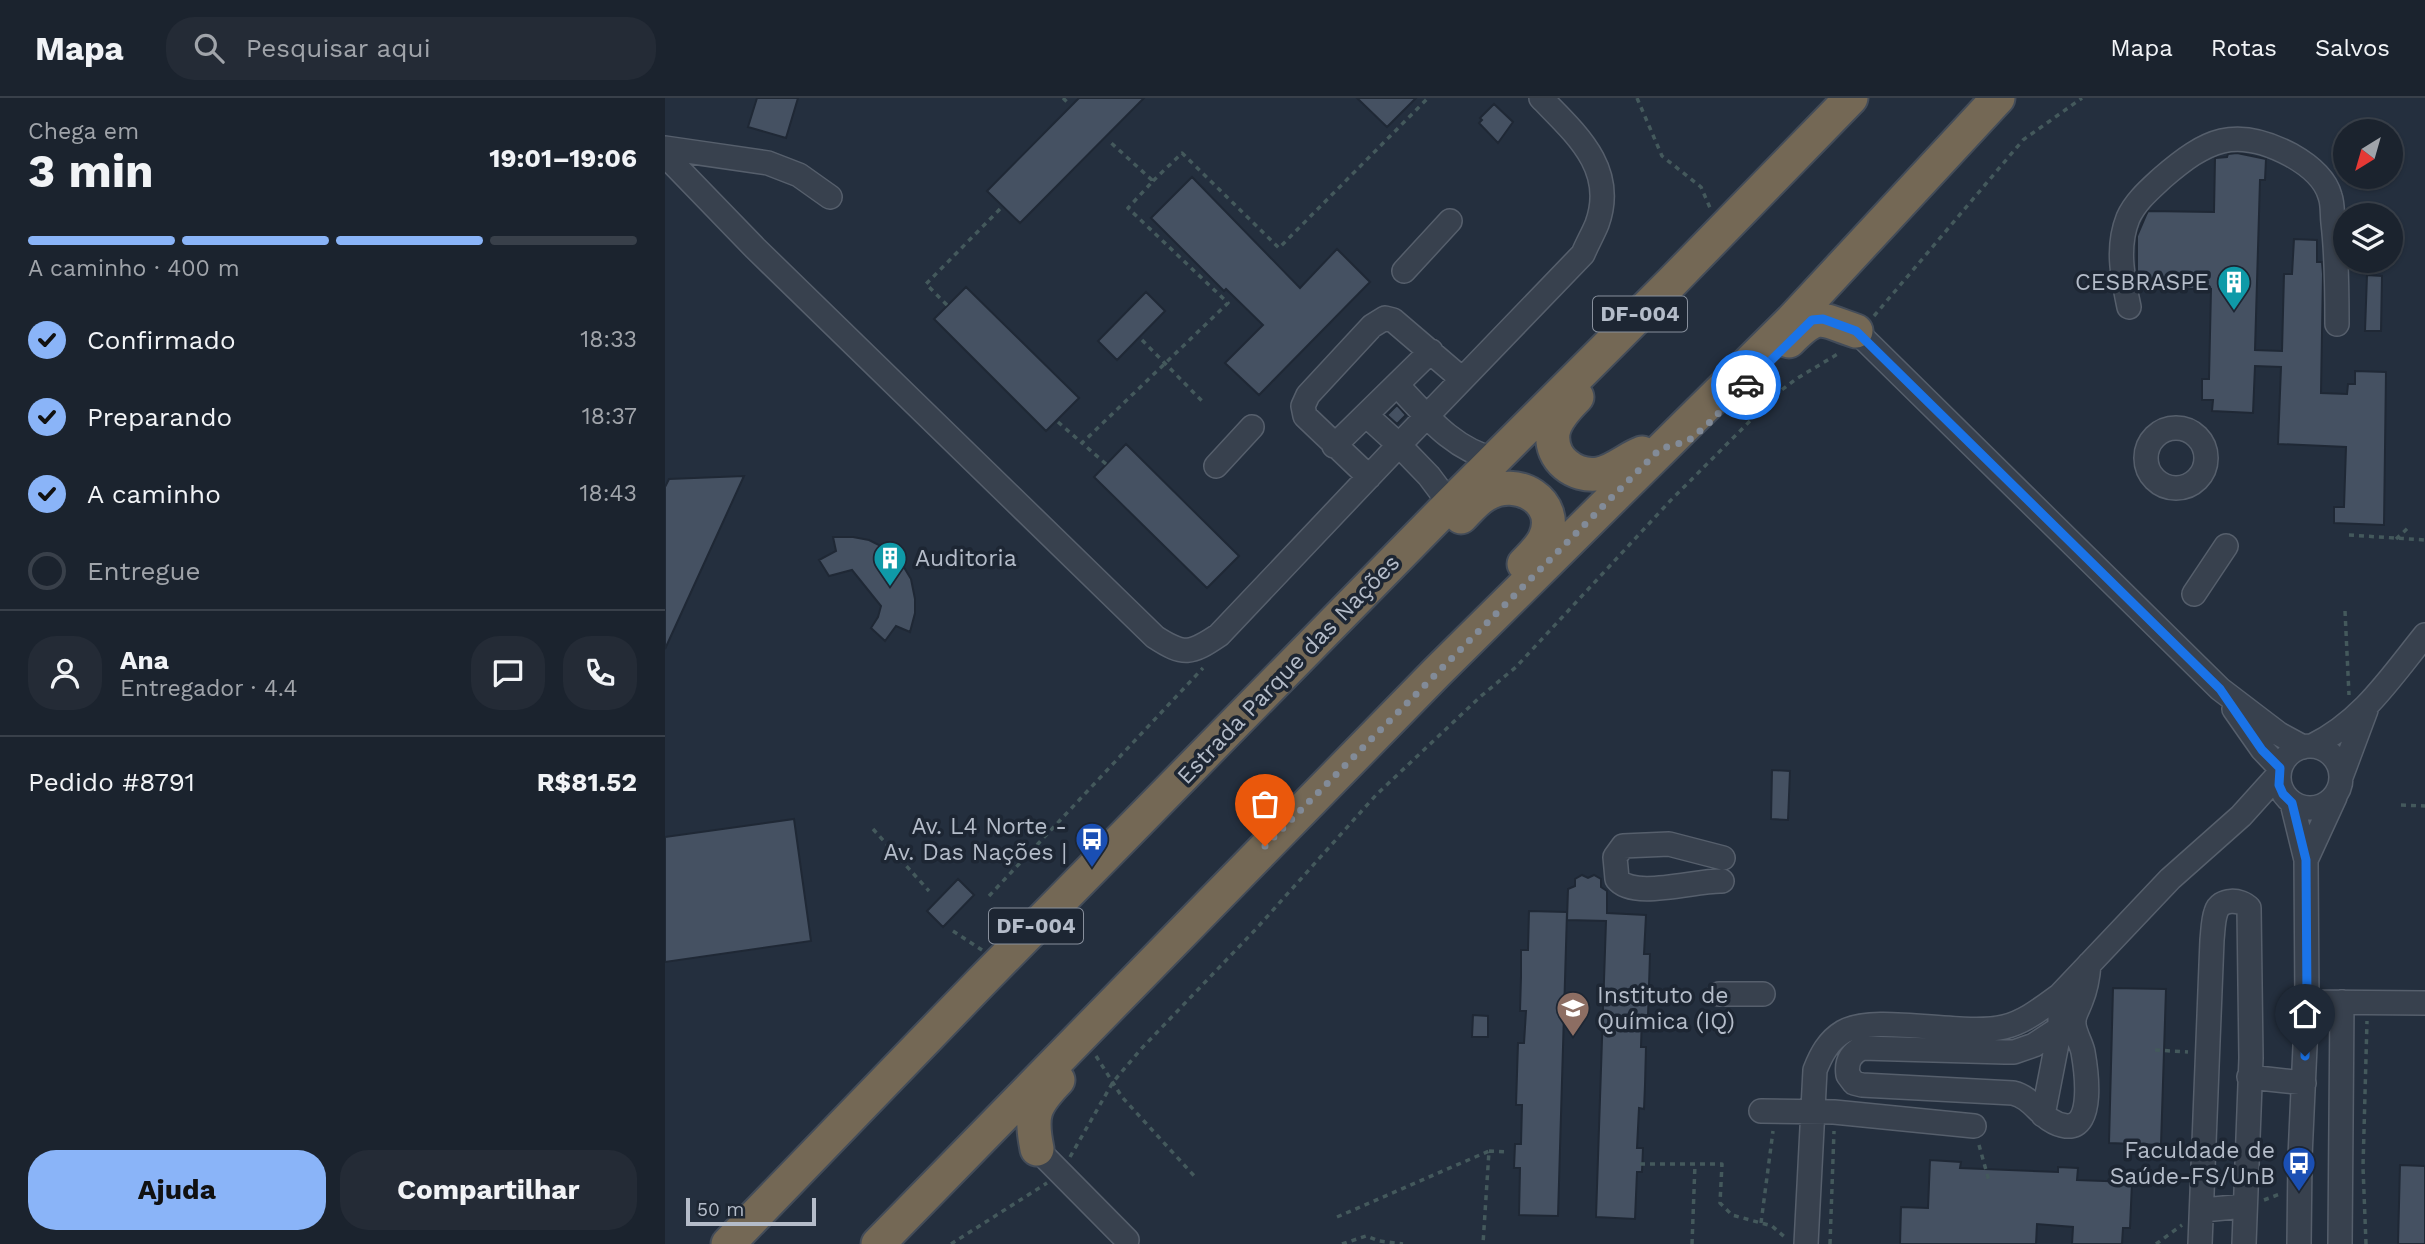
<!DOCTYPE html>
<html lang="pt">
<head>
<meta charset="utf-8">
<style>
  :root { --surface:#1b232e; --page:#242b36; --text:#f1f3f6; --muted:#a0a4aa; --line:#39404a; --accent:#8ab4f8 }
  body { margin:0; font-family:"Work Sans",sans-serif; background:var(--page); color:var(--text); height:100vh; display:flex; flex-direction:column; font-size:26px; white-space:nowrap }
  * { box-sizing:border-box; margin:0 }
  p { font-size:23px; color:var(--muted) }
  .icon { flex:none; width:38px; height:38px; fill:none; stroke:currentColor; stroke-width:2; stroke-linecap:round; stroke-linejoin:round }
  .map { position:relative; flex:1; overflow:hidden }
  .drawer { display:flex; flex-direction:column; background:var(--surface); width:665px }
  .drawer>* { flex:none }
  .needle { width:46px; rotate:217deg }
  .fabs { position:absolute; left:1668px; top:21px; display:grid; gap:14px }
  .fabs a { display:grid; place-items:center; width:70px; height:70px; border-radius:50%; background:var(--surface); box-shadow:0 2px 5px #0004,0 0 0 2px var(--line); font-size:35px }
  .scale { position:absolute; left:21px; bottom:18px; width:130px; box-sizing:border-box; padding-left:7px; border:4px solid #b4bcc9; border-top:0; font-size:19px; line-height:24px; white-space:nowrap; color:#b4bcc9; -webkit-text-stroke:5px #1d2633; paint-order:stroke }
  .pin { position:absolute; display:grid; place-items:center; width:60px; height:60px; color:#fff; margin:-72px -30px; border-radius:50% 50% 50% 0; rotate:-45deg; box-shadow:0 0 7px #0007 }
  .pin .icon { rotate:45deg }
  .courier { position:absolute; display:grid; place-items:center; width:70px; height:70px; margin:-35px; border:5px solid #1a73e8; border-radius:50%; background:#fff; color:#222; box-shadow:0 2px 9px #0007 }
  .head em { font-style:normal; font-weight:700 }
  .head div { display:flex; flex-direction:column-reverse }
  .head { display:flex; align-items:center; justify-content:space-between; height:119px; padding:0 28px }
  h1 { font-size:46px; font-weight:700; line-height:52px }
  .bar { display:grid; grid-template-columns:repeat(4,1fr); gap:10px 7px; align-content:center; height:84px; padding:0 28px }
  .bar i { height:9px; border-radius:5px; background:var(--line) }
  .bar .active { background:var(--accent) }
  .bar p { grid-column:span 4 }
  .line { display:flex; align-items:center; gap:18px; padding:0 28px; border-top:2px solid var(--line) }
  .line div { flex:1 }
  .round { display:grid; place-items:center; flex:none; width:74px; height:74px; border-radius:28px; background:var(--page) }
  ol { padding:0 28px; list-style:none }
  li { display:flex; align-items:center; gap:21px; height:77px }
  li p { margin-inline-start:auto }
  li .icon { padding:7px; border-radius:50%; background:var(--accent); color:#111; stroke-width:4 }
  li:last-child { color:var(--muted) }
  li i { width:38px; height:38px; border:4px solid var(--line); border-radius:50% }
  .cta { display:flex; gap:14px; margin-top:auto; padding:14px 28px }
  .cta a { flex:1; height:80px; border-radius:28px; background:var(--accent); color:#111; font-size:28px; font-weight:700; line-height:80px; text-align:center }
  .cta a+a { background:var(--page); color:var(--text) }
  header { display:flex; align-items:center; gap:42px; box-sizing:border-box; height:98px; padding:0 35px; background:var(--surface); border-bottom:2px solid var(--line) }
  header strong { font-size:33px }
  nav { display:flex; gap:38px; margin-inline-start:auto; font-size:24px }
  .search { width:490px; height:63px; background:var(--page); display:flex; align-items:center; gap:18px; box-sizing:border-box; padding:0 24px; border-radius:28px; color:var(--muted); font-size:26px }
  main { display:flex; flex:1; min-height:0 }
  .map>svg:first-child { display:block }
  .building { fill:#455162; stroke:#1f2835; stroke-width:2 }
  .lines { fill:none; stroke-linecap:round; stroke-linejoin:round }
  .minor-casing { stroke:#565f6c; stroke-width:26 }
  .highway-casing { stroke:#434c59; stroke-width:37 }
  .path { stroke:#44595c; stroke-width:3.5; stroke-dasharray:5 5; stroke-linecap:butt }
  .minor { stroke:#38414e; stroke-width:23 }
  .highway { stroke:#746855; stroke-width:33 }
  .done { stroke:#828b98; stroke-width:7; stroke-dasharray:0 12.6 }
  .route { stroke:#1a73e8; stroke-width:9 }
  .labels { text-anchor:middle; stroke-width:7; stroke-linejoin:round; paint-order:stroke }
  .shield { fill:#1d2633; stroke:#878f9c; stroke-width:2 }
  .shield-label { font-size:21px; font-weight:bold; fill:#b4bcc9 }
  .poi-label { font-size:23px; fill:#b4bcc9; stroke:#1d2633; text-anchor:end }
  .street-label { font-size:23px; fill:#b4bcc9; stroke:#1d2633 }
</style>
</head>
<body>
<header>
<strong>Mapa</strong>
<div class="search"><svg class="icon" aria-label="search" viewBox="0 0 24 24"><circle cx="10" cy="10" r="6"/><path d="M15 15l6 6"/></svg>Pesquisar aqui</div>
<nav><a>Mapa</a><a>Rotas</a><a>Salvos</a></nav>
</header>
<main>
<section class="drawer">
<div class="head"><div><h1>3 min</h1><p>Chega em</p></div><em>19:01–19:06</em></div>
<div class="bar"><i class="active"></i><i class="active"></i><i class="active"></i><i></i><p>A caminho · 400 m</p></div>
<ol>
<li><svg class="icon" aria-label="check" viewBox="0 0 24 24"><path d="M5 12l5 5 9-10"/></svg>Confirmado<p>18:33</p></li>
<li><svg class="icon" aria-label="check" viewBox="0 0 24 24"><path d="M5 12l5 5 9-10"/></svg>Preparando<p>18:37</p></li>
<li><svg class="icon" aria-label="check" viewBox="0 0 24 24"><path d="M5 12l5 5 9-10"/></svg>A caminho<p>18:43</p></li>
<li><i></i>Entregue</li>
</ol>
<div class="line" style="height:126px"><a class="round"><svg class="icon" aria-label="person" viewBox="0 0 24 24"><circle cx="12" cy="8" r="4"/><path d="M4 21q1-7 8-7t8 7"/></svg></a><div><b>Ana</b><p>Entregador · 4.4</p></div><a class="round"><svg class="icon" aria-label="chat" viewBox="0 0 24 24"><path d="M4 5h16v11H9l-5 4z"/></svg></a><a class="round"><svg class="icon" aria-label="phone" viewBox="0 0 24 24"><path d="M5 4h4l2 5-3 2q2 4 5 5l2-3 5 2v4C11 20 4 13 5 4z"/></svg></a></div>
<div class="line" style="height:91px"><div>Pedido #8791</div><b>R$81.52</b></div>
<div class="cta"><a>Ajuda</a><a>Compartilhar</a></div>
</section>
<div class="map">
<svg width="1760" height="1146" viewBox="0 0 1760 1146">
  <rect width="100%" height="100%" fill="#242f3e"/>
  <path class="building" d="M92,0H133L121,40L83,29Z
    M414,0H479L355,125L322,93Z
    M692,0H751L722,29Z
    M829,6L848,24L833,45L814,25L817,22L815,20Z
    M1572,55L1601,61L1600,82H1595L1590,252L1617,253L1619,176H1627L1629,141L1652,142V164H1657L1658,176L1656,295L1682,296L1683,286H1690V273L1721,274L1719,427L1669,425V409H1679L1681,349L1613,346L1616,269L1590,268L1588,315L1547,313L1548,302H1537V281H1544L1546,191H1475L1472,174V138L1481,117L1483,113L1549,114L1550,60L1562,59L1563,56Z
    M527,79L635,190L672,151L705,184L594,297L560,265L598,227L561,191L559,193L486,120Z
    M1702,177L1717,178L1716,233H1700Z
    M301,189L414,300L381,333L269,221Z
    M481,194L500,213L452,262L433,243Z
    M732,307L741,317L732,326L722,317Z
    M461,346L574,458L542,490L429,379Z
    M79,378L42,459L0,551V389L4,381Z
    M168,439H188L204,442L220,450L237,466L246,481L250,501V515L245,534L231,528L220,543L206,530L213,519L216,508L187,472L164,478L154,462L171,453Z
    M1107,672L1125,673L1123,722L1106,721Z
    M129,721L146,843L0,864V739Z
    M917,777L923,780L929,777L936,781V789L942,793V815L981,817L979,856H985L984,888L983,918L977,917L976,949H981L980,987L979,1011L974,1010L972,1050H978L977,1074H972L970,1121L931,1119L941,823L902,822L903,791L910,788V781Z
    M293,781L309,797L278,829L262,813Z
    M864,813L902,814L893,1118L854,1117L855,1070H849L850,1046H856L857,1007H851L853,945H859L861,913H855L856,879V852H863Z
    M1448,890L1501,891L1496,1047L1444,1045Z
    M808,917L823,918V939H807Z
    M1265,1062L1296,1064L1295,1070L1393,1074V1069L1413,1070L1412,1082L1467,1084L1465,1130H1458L1457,1146H1407L1408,1129L1372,1126L1371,1146H1235L1236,1109L1263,1110Z
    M1735,1067L1760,1068V1146H1733Z"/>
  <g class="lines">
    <defs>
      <path id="minor" d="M0,50L103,65L134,77L165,99
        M0,57L90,150L490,539C519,558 526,556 554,537L734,347L764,378L785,406
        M739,173L785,123
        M1464,209C1458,180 1451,150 1463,120C1470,104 1484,92 1497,80C1541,42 1570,27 1626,57C1642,66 1660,80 1665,98C1668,106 1667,116 1668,125C1672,158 1672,192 1672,226
        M1191,233L1555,591L1614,636L1638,649
        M732,287C761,317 787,351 829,361
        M701,317L734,347L918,156C922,146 928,136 932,126C952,71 911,36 876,0
        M1481 360a30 30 0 1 1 60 0a30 30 0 1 1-60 0Z
        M669,348L766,253
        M551,368L587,329
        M704,379L640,318L638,308L643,297L707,228L720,220L728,222L797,281
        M1529,496L1561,448
        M1569,611L1597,651L1615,670
        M1614 679a31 31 0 1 1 62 0a31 31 0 1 1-62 0Z
        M1647,648C1697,624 1726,579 1760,537
        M1676,679L1701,612
        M1627,705L1641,762L1642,904L1635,1059L1634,1146
        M1641,762L1670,699
        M1057,783C1031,782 968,802 952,781L950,759L958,748L1004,746L1058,760
        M1054,896H1098
        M1395,897V930L1369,947L1349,954H1340L1197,950C1185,956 1181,964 1183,977L1189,985L1197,987L1348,995C1370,1000 1377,1025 1401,1028C1430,1031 1421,971 1418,954C1416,944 1408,933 1409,923C1409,917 1414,909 1416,903C1421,891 1423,880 1424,866
        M1642,904L1760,905
        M1584,979L1639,985
        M1096,1013L1169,1014L1309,1028
        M1378,1017L1395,930
        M372,1051L462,1142
        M1538,1112L1580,1108
        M1141,1146L1150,972C1156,957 1163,943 1178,934C1210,915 1297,939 1339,929C1360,924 1377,910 1395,897L1505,781L1576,718L1613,677
        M1535,1146L1547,842C1548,833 1548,822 1551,814C1555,800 1576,801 1584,810L1586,960L1579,1146
        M1675,1146L1677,904"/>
      <path id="highway" d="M1124,243C1154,213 1155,221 1191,233
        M912,299C903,308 890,322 888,335C885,362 910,379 933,376C948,374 963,360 977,355
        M796,419C803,412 811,402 820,397C852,377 896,404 880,440C876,449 866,459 859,466
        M372,1051C365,1016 369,1007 393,982
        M63,1146L317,883L785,406L1006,185L1186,0
        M213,1146L772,574L1127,222L1333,0"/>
    </defs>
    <use href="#minor" class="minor-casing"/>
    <use href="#highway" class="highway-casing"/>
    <path class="path" d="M398,0L403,5
      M972,0L997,58L1036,89L1046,112
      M488,83L517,55L614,150L763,0
      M282,207L261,186L337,109
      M1209,218L1358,42L1417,0
      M477,242L537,303
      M393,324L417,345
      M441,366L417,345L563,205L463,110L488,83L443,42
      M1684,437L1760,442
      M1731,441L1744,429
      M1680,513L1684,597
      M1736,707L1760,708
      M208,731L264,793
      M324,798L538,570
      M288,833L317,852
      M1490,952L1523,954
      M431,958L457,999L532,1081
      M1314,1047L1324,1083
      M824,1053L844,1054
      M405,1059L448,984L477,950L591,831L711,697L815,599L851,569L1005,403L1114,294L1131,281L1176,254
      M975,1066H1057L1055,1105L1067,1117L1107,1128L1122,1141
      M1599,1102L1615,1096
      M672,1119L824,1053L818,1146
      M1096,1125L1108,1033
      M286,1146L382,1085
      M677,1146L701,1138L714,1143L738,1146
      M1027,1146L1030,1066
      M1165,1146L1169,1033
      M1491,1146L1517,1127
      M1701,1146L1698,1069L1702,923"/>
    <use href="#minor" class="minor"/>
    <use href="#highway" class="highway"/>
  </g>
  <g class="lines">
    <path class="done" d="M600,748L979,367L995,351L1023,343L1042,327L1081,287"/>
    <path class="route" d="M1081,287L1147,222L1158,221L1191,233L1555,591L1597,652L1615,670L1614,687L1618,696L1627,705L1641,762L1642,904L1640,958"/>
  </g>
  <defs>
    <symbol id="building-pin" viewBox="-11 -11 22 30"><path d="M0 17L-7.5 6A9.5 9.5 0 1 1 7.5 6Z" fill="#0f9aa8" stroke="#1d2633"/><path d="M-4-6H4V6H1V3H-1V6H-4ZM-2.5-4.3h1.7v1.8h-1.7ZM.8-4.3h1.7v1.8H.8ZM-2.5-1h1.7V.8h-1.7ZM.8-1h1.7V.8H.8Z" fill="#fff"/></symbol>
    <symbol id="bus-pin" viewBox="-11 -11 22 30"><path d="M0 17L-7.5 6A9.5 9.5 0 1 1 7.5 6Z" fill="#1a4fb4" stroke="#1d2633"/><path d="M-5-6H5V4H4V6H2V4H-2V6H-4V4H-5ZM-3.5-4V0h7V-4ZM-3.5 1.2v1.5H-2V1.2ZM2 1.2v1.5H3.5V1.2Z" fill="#fff"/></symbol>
    <symbol id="university-pin" viewBox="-11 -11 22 30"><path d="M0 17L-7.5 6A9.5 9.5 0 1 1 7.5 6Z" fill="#8d6e63" stroke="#1d2633"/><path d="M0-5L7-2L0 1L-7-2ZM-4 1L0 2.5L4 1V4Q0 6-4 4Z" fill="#fff"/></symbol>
  </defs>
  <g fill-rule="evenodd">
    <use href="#building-pin" x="1550" y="165" width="38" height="52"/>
    <use href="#building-pin" x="206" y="441" width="38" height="52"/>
    <use href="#bus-pin" x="408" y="722" width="38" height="52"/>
    <use href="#university-pin" x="889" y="891" width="38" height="52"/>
    <use href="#bus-pin" x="1615" y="1046" width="38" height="52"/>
  </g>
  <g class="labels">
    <g class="shield">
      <rect x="928" y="198.5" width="94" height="35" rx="5"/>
      <rect x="324" y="810.5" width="94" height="35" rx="5"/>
    </g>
    <g class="shield-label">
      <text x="975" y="223">DF-004</text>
      <text x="371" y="835">DF-004</text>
    </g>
    <g class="poi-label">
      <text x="1544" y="192">CESBRASPE</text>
      <text x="250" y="468" text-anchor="start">Auditoria</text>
      <text x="402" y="736">Av. L4 Norte -<tspan x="402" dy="26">Av. Das Nações |</tspan></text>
      <text x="932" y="905" text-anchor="start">Instituto de<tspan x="932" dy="26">Química (IQ)</tspan></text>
      <text x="1610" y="1060">Faculdade de<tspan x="1610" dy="26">Saúde-FS/UnB</tspan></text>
    </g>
    <g class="street-label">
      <text transform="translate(623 571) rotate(-46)" y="8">Estrada Parque das Nações</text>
    </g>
  </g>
</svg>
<div class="fabs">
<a><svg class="needle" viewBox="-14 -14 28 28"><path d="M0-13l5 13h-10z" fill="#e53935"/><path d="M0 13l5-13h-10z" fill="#a0a4aa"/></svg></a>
<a><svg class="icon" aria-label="layers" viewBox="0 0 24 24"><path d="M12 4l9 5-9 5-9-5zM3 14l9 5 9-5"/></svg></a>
</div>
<div class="scale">50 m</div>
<div class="pin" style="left:600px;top:748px;background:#ea580c"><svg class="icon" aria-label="bag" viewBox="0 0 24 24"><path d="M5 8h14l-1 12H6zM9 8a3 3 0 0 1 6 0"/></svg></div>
<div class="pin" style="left:1640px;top:958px;background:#1f2937"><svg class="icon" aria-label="home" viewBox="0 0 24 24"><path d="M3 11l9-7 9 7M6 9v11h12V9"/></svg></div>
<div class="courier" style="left:1081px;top:287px"><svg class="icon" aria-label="car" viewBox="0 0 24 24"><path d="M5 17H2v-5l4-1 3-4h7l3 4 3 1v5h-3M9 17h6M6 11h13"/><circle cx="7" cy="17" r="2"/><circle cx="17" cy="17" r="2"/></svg></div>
</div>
</main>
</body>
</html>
